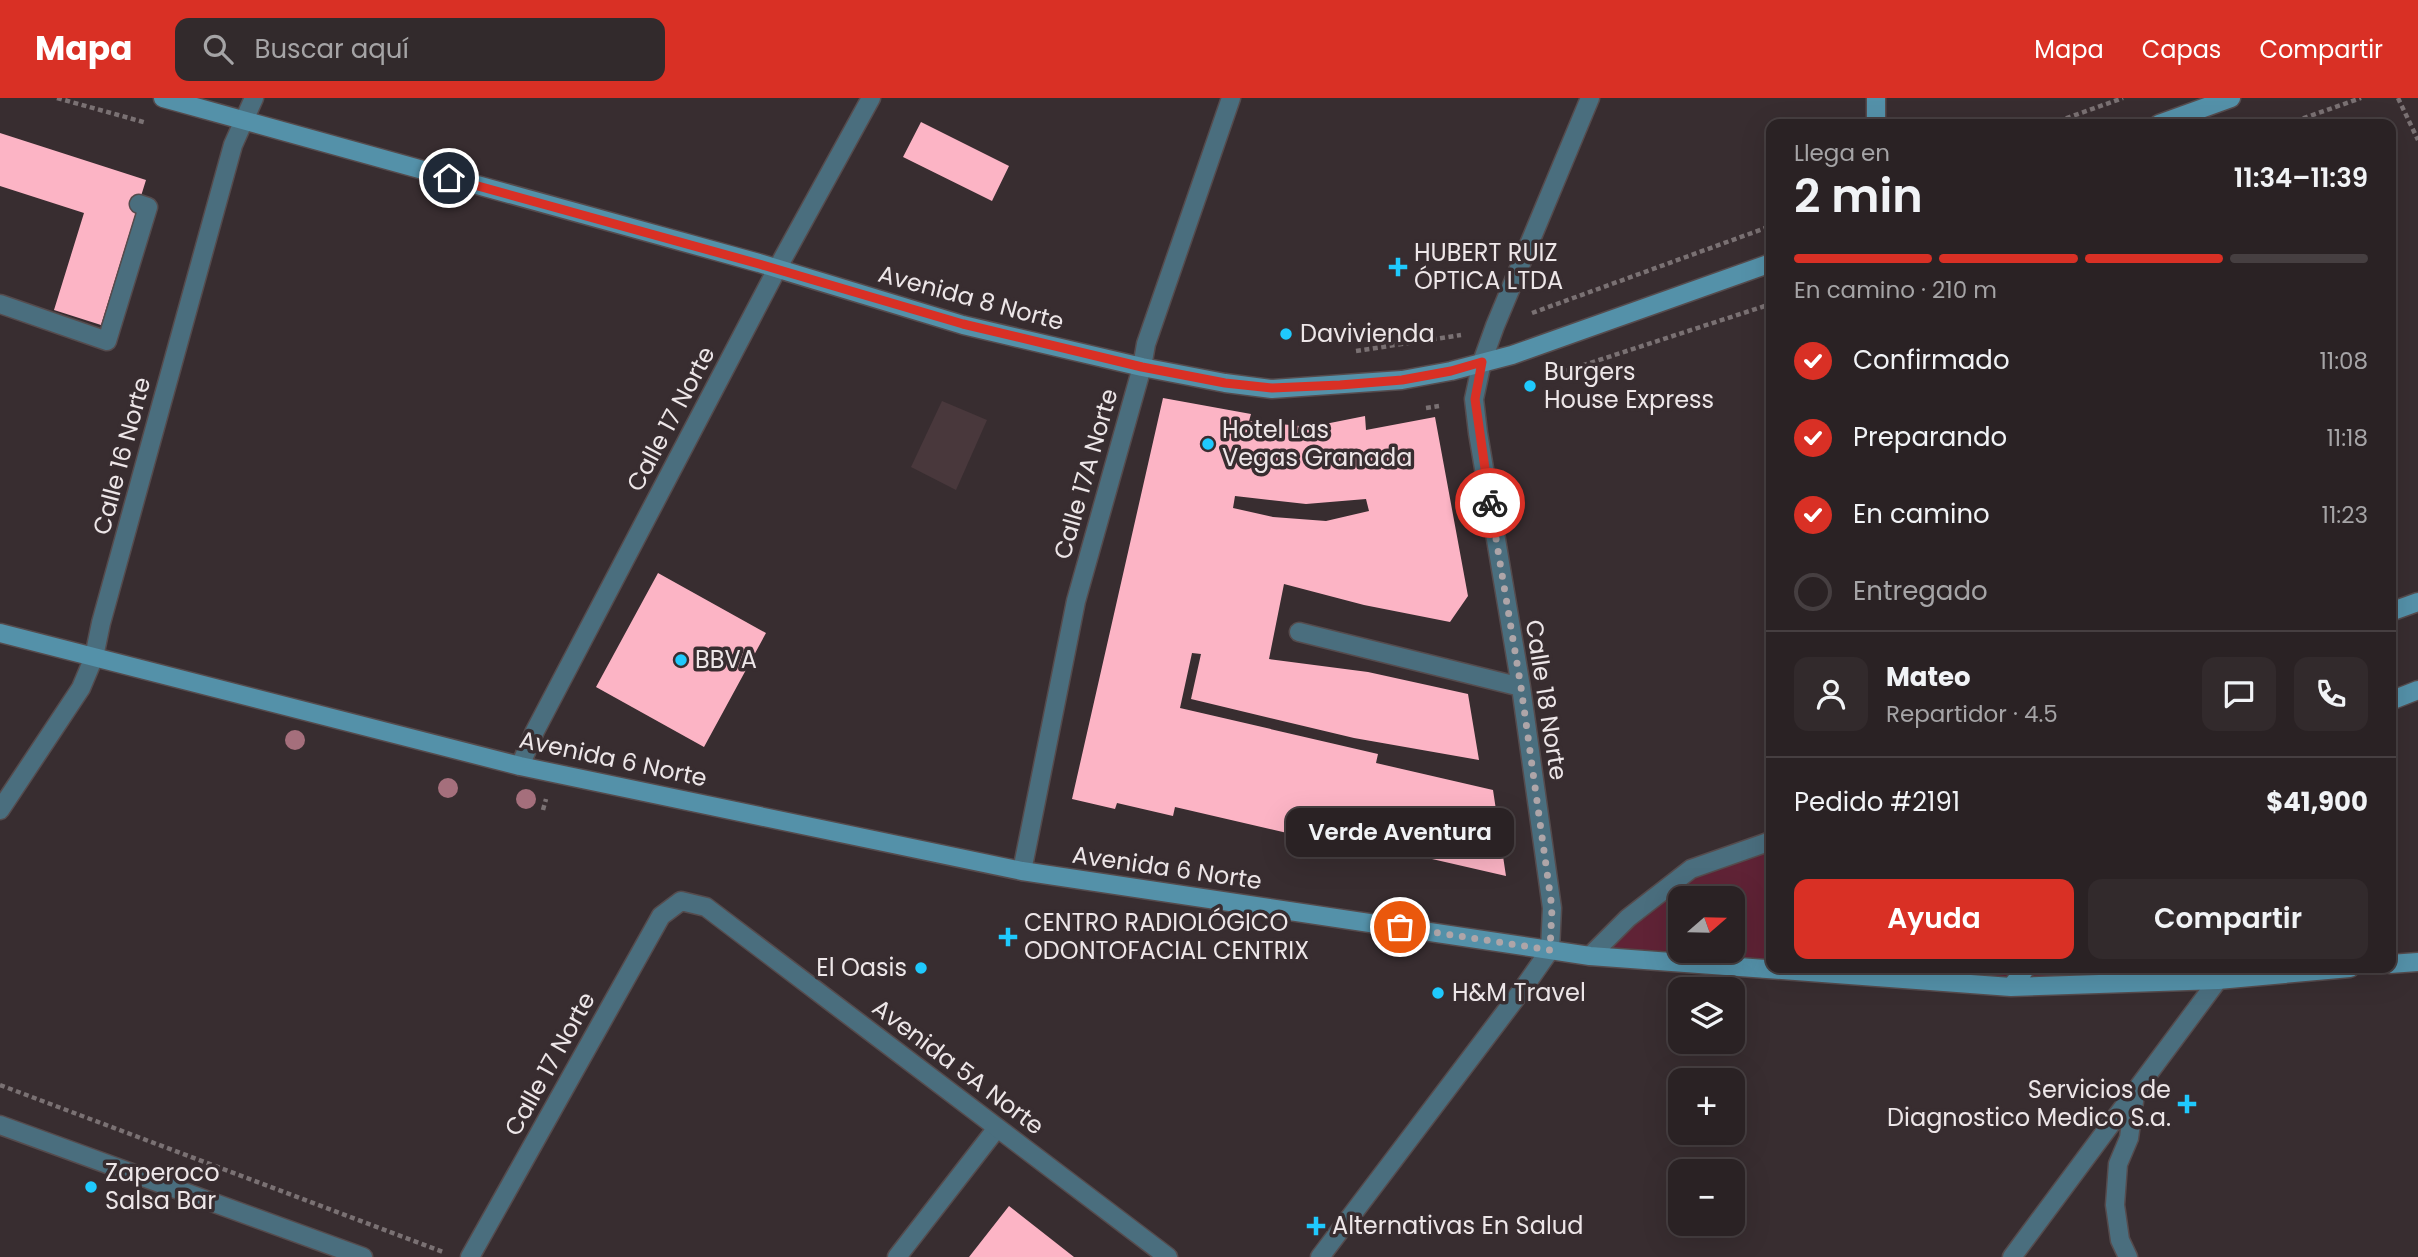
<!DOCTYPE html>
<html lang="es">
<head>
<meta charset="utf-8">
<style>
  :root { --surface:#2a2224; --page:#322a2c; --text:#f1f3f6; --muted:#a5a4a6; --line:#463f41; --accent:#d93025 }
  body { margin:0; font-family:Poppins,sans-serif; background:var(--page); color:var(--text); height:100vh; display:flex; flex-direction:column; font-size:26px; white-space:nowrap }
  * { box-sizing:border-box; margin:0 }
  p { font-size:23px; color:var(--muted) }
  .icon { flex:none; width:38px; height:38px; fill:none; stroke:currentColor; stroke-width:2; stroke-linecap:round; stroke-linejoin:round }
  .map { position:relative; flex:1; overflow:hidden }
  .details { position:absolute; left:1766px; top:21px; width:630px; height:854px; display:flex; flex-direction:column; background:var(--surface); border-radius:14px; box-shadow:0 7px 28px #0002,0 0 0 2px var(--line) }
  .details>* { flex:none }
  .needle { width:46px; rotate:70deg }
  .controls { position:absolute; left:1668px; top:788px; display:grid; gap:14px }
  .controls a { display:grid; place-items:center; width:77px; height:77px; border-radius:14px; background:var(--surface); box-shadow:0 7px 28px #0002,0 0 0 2px var(--line); font-size:35px }
  .pin { position:absolute; display:grid; place-items:center; width:60px; height:60px; color:#fff; margin:-30px; border:4px solid #fff; border-radius:50%; box-shadow:0 2px 7px #0007 }
  .courier { position:absolute; display:grid; place-items:center; width:70px; height:70px; margin:-35px; border:5px solid #d93025; border-radius:50%; background:#fff; color:#222; box-shadow:0 2px 9px #0007 }
  .bubble { position:absolute; height:49px; border-radius:14px; background:var(--surface); box-shadow:0 7px 28px #0002,0 0 0 2px var(--line); font-size:23px; font-weight:600; line-height:49px; text-align:center }
  .overview em { font-style:normal; font-weight:600 }
  .overview div { display:flex; flex-direction:column-reverse }
  .overview { display:flex; align-items:center; justify-content:space-between; height:119px; padding:0 28px }
  h1 { font-size:46px; font-weight:600; line-height:52px }
  .bar { display:grid; grid-template-columns:repeat(4,1fr); gap:10px 7px; align-content:center; height:84px; padding:0 28px }
  .bar i { height:9px; border-radius:5px; background:var(--line) }
  .bar .current { background:var(--accent) }
  .bar p { grid-column:span 4 }
  .line { display:flex; align-items:center; gap:18px; padding:0 28px; border-top:2px solid var(--line) }
  .line div { flex:1 }
  .round { display:grid; place-items:center; flex:none; width:74px; height:74px; border-radius:14px; background:var(--page) }
  ol { padding:0 28px; list-style:none }
  li { display:flex; align-items:center; gap:21px; height:77px }
  li p { margin-inline-start:auto }
  li .icon { padding:7px; border-radius:50%; background:var(--accent); color:#fff; stroke-width:4 }
  li:last-child { color:var(--muted) }
  li i { width:38px; height:38px; border:4px solid var(--line); border-radius:50% }
  .button { display:flex; gap:14px; margin-top:auto; padding:14px 28px }
  .button a { flex:1; height:80px; border-radius:14px; background:var(--accent); color:#fff; font-size:28px; font-weight:600; line-height:80px; text-align:center }
  .button a+a { background:var(--page); color:var(--text) }
  header { display:flex; align-items:center; gap:42px; box-sizing:border-box; height:98px; padding:0 35px; background:var(--accent); color:#fff }
  header strong { font-size:33px }
  nav { display:flex; gap:38px; margin-inline-start:auto; font-size:24px }
  .search { width:490px; height:63px; background:var(--page); display:flex; align-items:center; gap:18px; box-sizing:border-box; padding:0 24px; border-radius:14px; color:var(--muted); font-size:26px }
  .map>svg:first-child { display:block }
  .built { fill:#49383c }
  .green { fill:#602336; fill-rule:evenodd }
  .building { fill:#fcb4c5; fill-rule:evenodd }
  .lines { fill:none; stroke-linecap:round; stroke-linejoin:round }
  .lane-casing { stroke:#554b4d; stroke-width:21 }
  .street-casing { stroke:#554b4d; stroke-width:21 }
  .secondary-casing { stroke:#554b4d; stroke-width:21 }
  .path { stroke:#7a7173; stroke-width:4.5; stroke-dasharray:5 3.5; stroke-linecap:butt }
  .lane { stroke:#4a6e7e; stroke-width:18 }
  .street { stroke:#4a6e7e; stroke-width:18 }
  .secondary { stroke:#5491a9; stroke-width:18 }
  .tree { fill:#a56f7c }
  .done { stroke:#aea5a8; stroke-width:7; stroke-dasharray:0 12.6 }
  .route { stroke:#d93025; stroke-width:9 }
  .poi-dot { fill:#1fc9fd; stroke:#382d30; stroke-width:2.5 }
  .labels { text-anchor:middle; stroke-width:7; stroke-linejoin:round; paint-order:stroke }
  .poi-label { font-size:24px; fill:#ede6e8; stroke:#382d30; text-anchor:start }
  .street-label { font-size:24px; fill:#ede6e8; stroke:#382d30 }
</style>
</head>
<body>
<header>
<strong>Mapa</strong>
<div class="search"><svg class="icon" aria-label="search" viewBox="0 0 24 24"><circle cx="10" cy="10" r="6"/><path d="M15 15l6 6"/></svg>Buscar aquí</div>
<nav><a>Mapa</a><a>Capas</a><a>Compartir</a></nav>
</header>
<div class="map">
<svg width="2418" height="1159" viewBox="0 0 2418 1159">
  <rect width="100%" height="100%" fill="#382d30"/>
  <path class="built" d="M942,303L987,322L956,392L911,369Z"/>
  <path class="green" d="M1771,743V870H2235L2239,880L2011,889L1590,858L1691,771ZM1680,800H1732V852H1680Z"/>
  <path class="building" d="M921,24L1009,68L992,103L903,59Z
    M0,35L146,82L101,227L54,212L84,115L0,88Z
    M1163,300L1251,316L1249,323L1310,329L1365,318L1366,332L1435,319L1468,498L1450,524L1364,507L1284,486L1269,561L1368,574L1468,596L1479,662L1354,640L1191,601L1201,556L1192,555L1180,610L1378,656L1376,665L1493,692L1506,778L1358,744L1356,751L1175,709L1173,718L1117,705L1115,711L1072,701ZM1235,398L1306,406L1366,401L1369,413L1326,423L1273,419L1233,410Z
    M658,475L766,535L704,649L596,589Z
    M1009,1108L1074,1159H969Z"/>
  <g class="lines">
    <defs>
      <path id="lane" d="M0,206L107,243L148,109L139,106
        M897,1159L997,1030"/>
      <path id="street" d="M1299,534L1521,589
        M520,668L535,633L777,171L871,0
        M0,712L81,590L94,559L101,525L233,47L254,0
        M1022,773L1076,503L1142,269L1146,246L1231,0
        M1590,858L1628,820L1691,771L1771,743
        M0,1027L363,1159
        M470,1159L661,818L681,803L706,809L1168,1159
        M1320,1159L1522,892L1550,852L1552,810L1521,589L1478,335L1474,301L1482,264L1495,228L1590,0
        M2012,1159L2218,882
        M2128,1159L2120,1142L2115,1107L2118,1066L2129,1040L2135,996"/>
      <path id="secondary" d="M163,0L759,165L963,227L1142,269L1225,285L1272,291L1402,282L1451,273L1512,257L1771,165
        M1876,0V26
        M2159,26L2231,0
        M2390,514L2418,504
        M0,535L520,668L1022,773L1590,858L2011,889L2218,882L2350,870
        M2390,603L2418,592
        M2390,866L2418,864
        M2011,889L2026,870"/>
    </defs>
    <use href="#lane" class="lane-casing"/>
    <use href="#street" class="street-casing"/>
    <use href="#secondary" class="secondary-casing"/>
    <path class="path" d="M57,0L147,25
      M2398,0L2418,42
      M2050,26L2123,0
      M2287,26L2361,0
      M1532,215L1771,128
      M1356,253L1461,237
      M1550,278L1771,206
      M1426,310L1439,308
      M543,712L546,701
      M0,987L443,1154"/>
    <use href="#lane" class="lane"/>
    <use href="#street" class="street"/>
    <use href="#secondary" class="secondary"/>
  </g>
  <g class="tree">
    <circle cx="295" cy="642" r="10"/>
    <circle cx="448" cy="690" r="10"/>
    <circle cx="526" cy="701" r="10"/>
  </g>
  <g class="lines">
    <path class="done" d="M1400,829L1550,852L1552,810L1521,589L1490,405"/>
    <path class="route" d="M449,80L759,166L963,226L1142,269L1225,285L1272,290L1340,287L1402,282L1451,273L1482,264L1475,301L1490,405"/>
  </g>
  <g class="poi-dot">
    <path d="M1394.5 158.5h7v7h7v7h-7v7h-7v-7h-7v-7h7z"/>
    <circle cx="1286" cy="236" r="7"/>
    <circle cx="1530" cy="288" r="7"/>
    <circle cx="1208" cy="346" r="7"/>
    <circle cx="681" cy="562" r="7"/>
    <path d="M1004.5 828.5h7v7h7v7h-7v7h-7v-7h-7v-7h7z"/>
    <circle cx="921" cy="870" r="7"/>
    <circle cx="1438" cy="895" r="7"/>
    <path d="M2183.5 995.5h7v7h7v7h-7v7h-7v-7h-7v-7h7z"/>
    <circle cx="91" cy="1089" r="7"/>
    <path d="M1312.5 1117.5h7v7h7v7h-7v7h-7v-7h-7v-7h7z"/>
  </g>
  <g class="labels">
    <g class="poi-label">
      <text x="1414" y="163">HUBERT RUIZ<tspan x="1414" dy="28">ÓPTICA LTDA</tspan></text>
      <text x="1300" y="244">Davivienda</text>
      <text x="1544" y="282">Burgers<tspan x="1544" dy="28">House Express</tspan></text>
      <text x="1222" y="340">Hotel Las<tspan x="1222" dy="28">Vegas Granada</tspan></text>
      <text x="695" y="570">BBVA</text>
      <text x="1024" y="833">CENTRO RADIOLÓGICO<tspan x="1024" dy="28">ODONTOFACIAL CENTRIX</tspan></text>
      <text x="907" y="878" text-anchor="end">El Oasis</text>
      <text x="1452" y="903">H&amp;M Travel</text>
      <text x="2171" y="1000" text-anchor="end">Servicios de<tspan x="2171" dy="28">Diagnostico Medico S.a.</tspan></text>
      <text x="105" y="1083">Zaperoco<tspan x="105" dy="28">Salsa Bar</tspan></text>
      <text x="1332" y="1136">Alternativas En Salud</text>
    </g>
    <g class="street-label">
      <text transform="translate(971 200) rotate(15)" y="8">Avenida 8 Norte</text>
      <text transform="translate(671 321) rotate(-62)" y="8">Calle 17 Norte</text>
      <text transform="translate(122 358) rotate(-75)" y="8">Calle 16 Norte</text>
      <text transform="translate(1086 376) rotate(-74)" y="8">Calle 17A Norte</text>
      <text transform="translate(1546 602) rotate(81)" y="8">Calle 18 Norte</text>
      <text transform="translate(613 661) rotate(12)" y="8">Avenida 6 Norte</text>
      <text transform="translate(1167 770) rotate(8)" y="8">Avenida 6 Norte</text>
      <text transform="translate(550 966) rotate(-61)" y="8">Calle 17 Norte</text>
      <text transform="translate(958 969) rotate(37)" y="8">Avenida 5A Norte</text>
    </g>
  </g>
</svg>
<div class="controls">
<a><svg class="needle" viewBox="-14 -14 28 28"><path d="M0-13l5 13h-10z" fill="#e53935"/><path d="M0 13l5-13h-10z" fill="#a5a4a6"/></svg></a>
<a><svg class="icon" aria-label="layers" viewBox="0 0 24 24"><path d="M12 4l9 5-9 5-9-5zM3 14l9 5 9-5"/></svg></a>
<a>+</a>
<a>−</a>
</div>
<div class="pin" style="left:1400px;top:829px;background:#ea580c"><svg class="icon" aria-label="bag" viewBox="0 0 24 24"><path d="M5 8h14l-1 12H6zM9 8a3 3 0 0 1 6 0"/></svg></div>
<div class="pin" style="left:449px;top:80px;background:#1f2937"><svg class="icon" aria-label="home" viewBox="0 0 24 24"><path d="M3 11l9-7 9 7M6 9v11h12V9"/></svg></div>
<div class="courier" style="left:1490px;top:405px"><svg class="icon" aria-label="bike" viewBox="0 0 24 24"><circle cx="6" cy="16" r="4"/><circle cx="18" cy="16" r="4"/><path d="M6 16l4-8h5l3 8M10 8l3 8H6M13 5h3"/></svg></div>
<div class="bubble" style="left:1286px;top:710px;width:228px">Verde Aventura</div>
<section class="details">
<div class="overview"><div><h1>2 min</h1><p>Llega en</p></div><em>11:34–11:39</em></div>
<div class="bar"><i class="current"></i><i class="current"></i><i class="current"></i><i></i><p>En camino · 210 m</p></div>
<ol>
<li><svg class="icon" aria-label="check" viewBox="0 0 24 24"><path d="M5 12l5 5 9-10"/></svg>Confirmado<p>11:08</p></li>
<li><svg class="icon" aria-label="check" viewBox="0 0 24 24"><path d="M5 12l5 5 9-10"/></svg>Preparando<p>11:18</p></li>
<li><svg class="icon" aria-label="check" viewBox="0 0 24 24"><path d="M5 12l5 5 9-10"/></svg>En camino<p>11:23</p></li>
<li><i></i>Entregado</li>
</ol>
<div class="line" style="height:126px"><a class="round"><svg class="icon" aria-label="person" viewBox="0 0 24 24"><circle cx="12" cy="8" r="4"/><path d="M4 21q1-7 8-7t8 7"/></svg></a><div><b>Mateo</b><p>Repartidor · 4.5</p></div><a class="round"><svg class="icon" aria-label="chat" viewBox="0 0 24 24"><path d="M4 5h16v11H9l-5 4z"/></svg></a><a class="round"><svg class="icon" aria-label="phone" viewBox="0 0 24 24"><path d="M5 4h4l2 5-3 2q2 4 5 5l2-3 5 2v4C11 20 4 13 5 4z"/></svg></a></div>
<div class="line" style="height:91px"><div>Pedido #2191</div><b>$41,900</b></div>
<div class="button"><a>Ayuda</a><a>Compartir</a></div>
</section>
</div>
</body>
</html>
